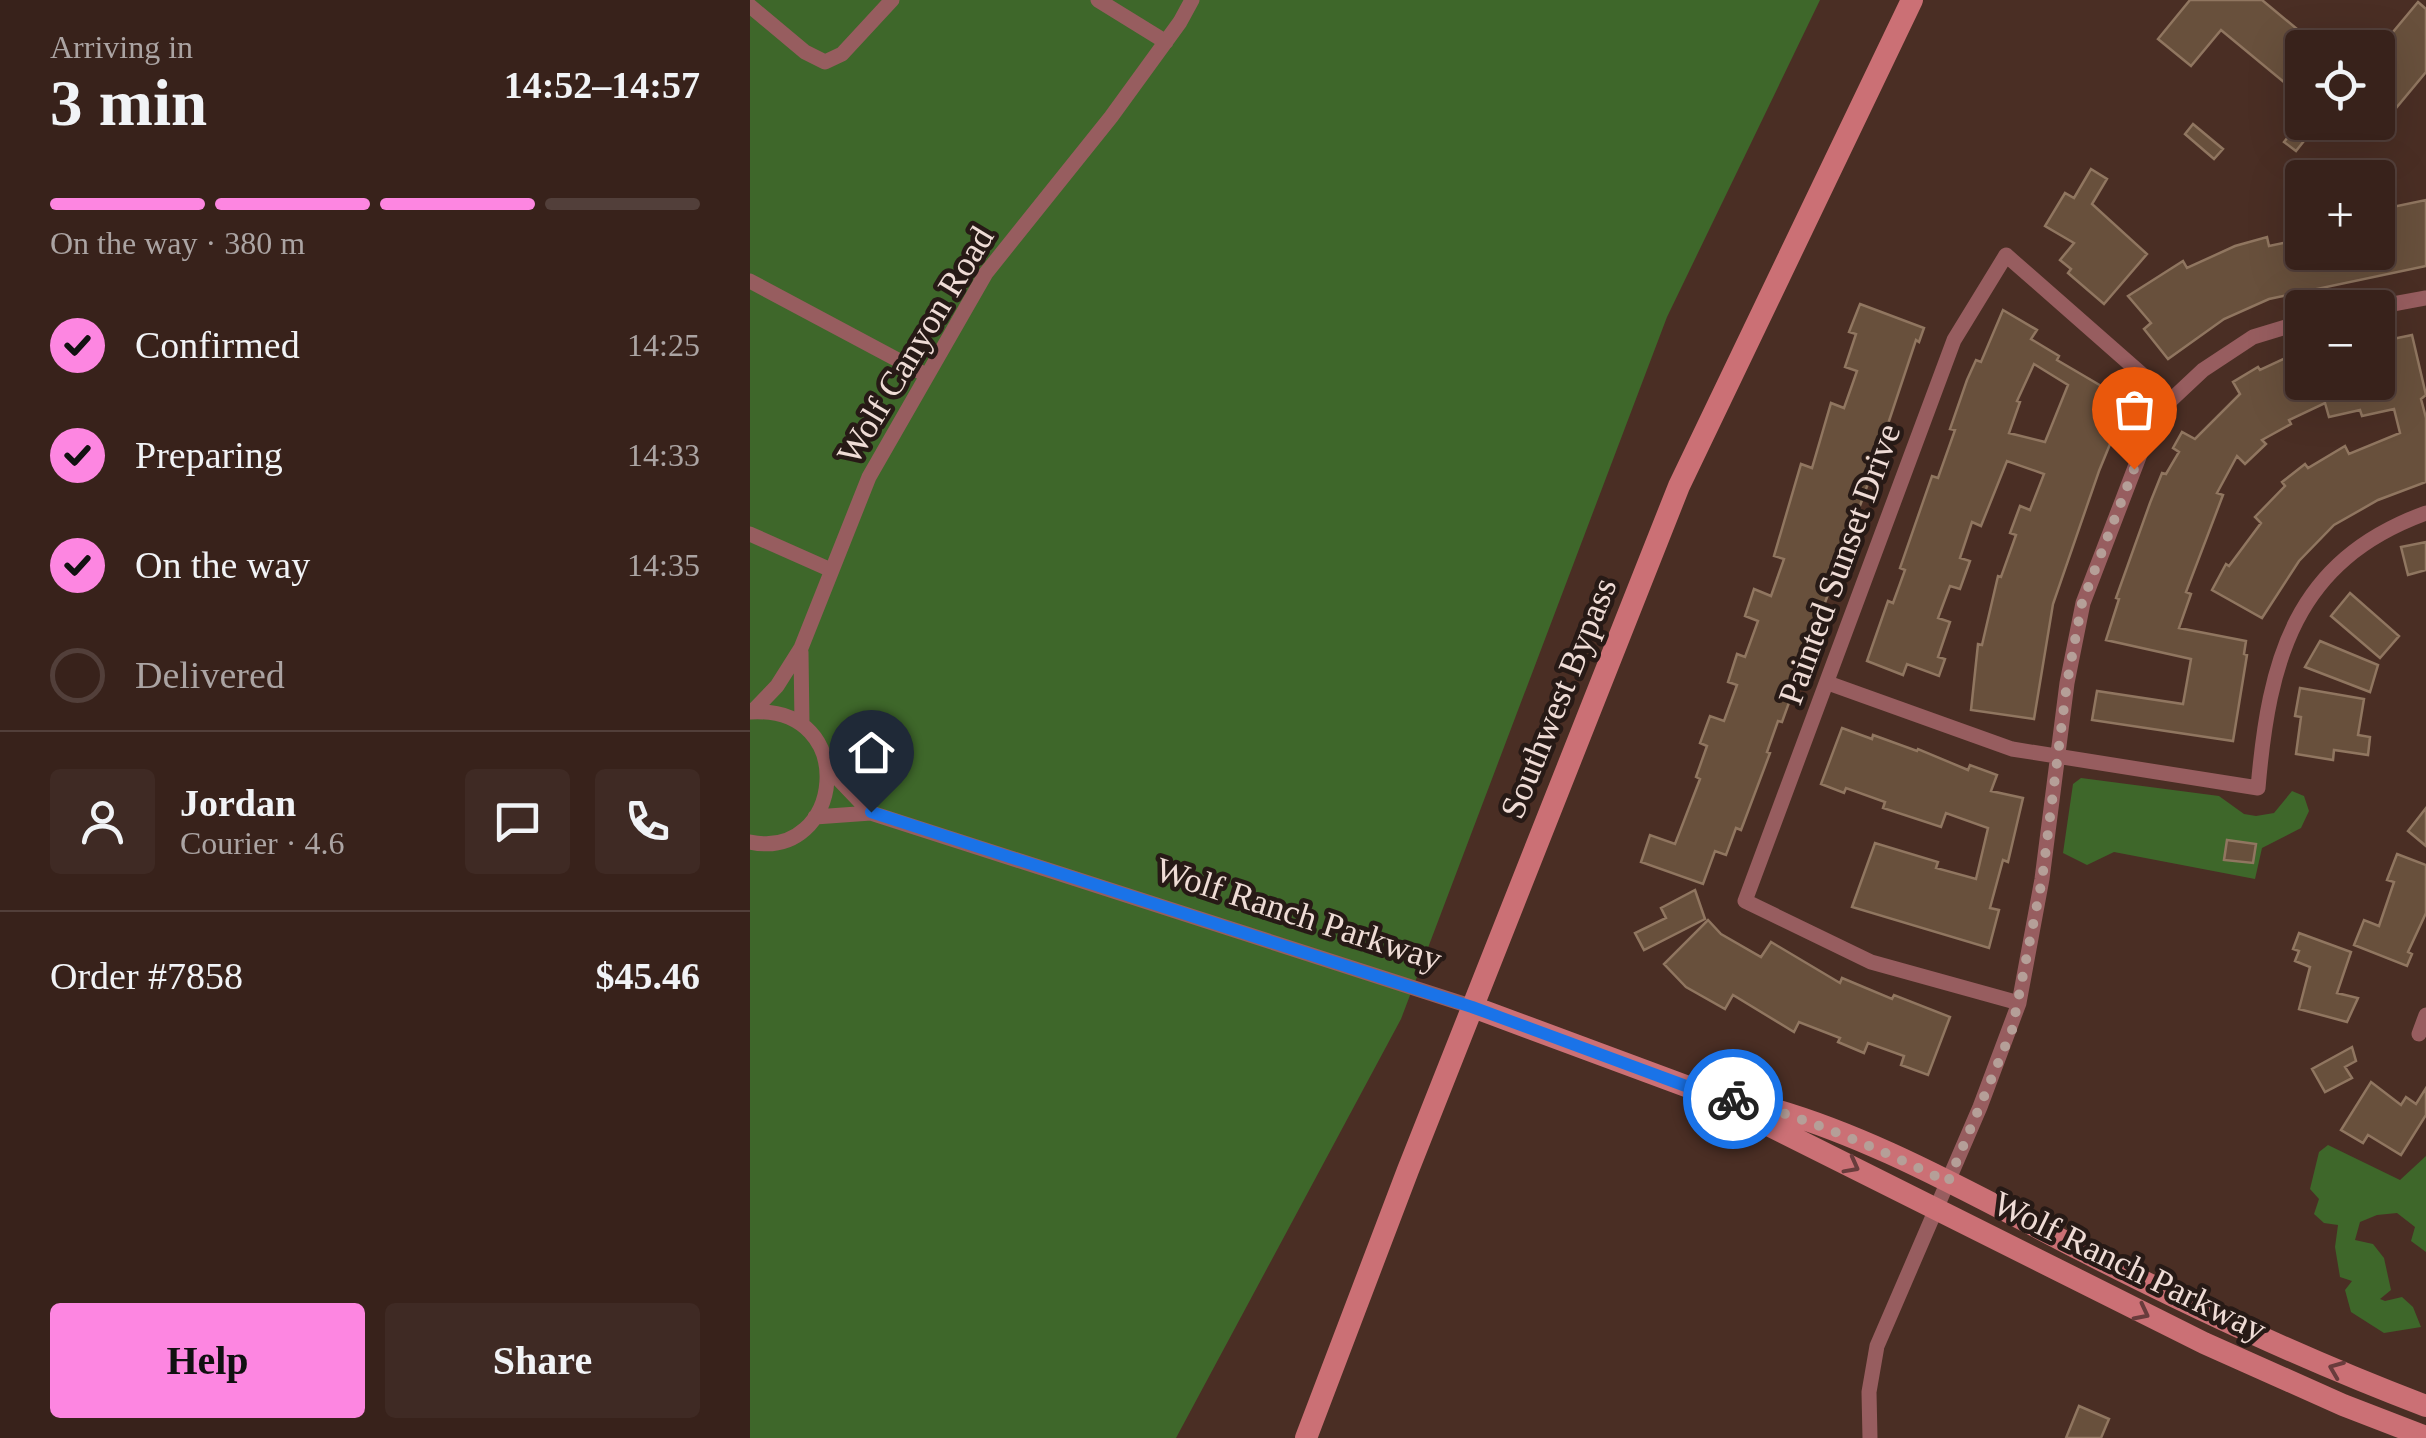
<!DOCTYPE html>
<html lang="en">
<head>
<meta charset="utf-8">
<style>
  :root { --surface:#38221b; --page:#3f2a24; --text:#f1f3f6; --muted:#aba4a3; --line:#523f3a; --accent:#fd86e1 }
  body { margin:0; font-family:"Times New Roman",serif; background:var(--page); color:var(--text); height:100vh; display:flex; flex-direction:column; font-size:38px; white-space:nowrap }
  * { box-sizing:border-box; margin:0 }
  p { font-size:32px; color:var(--muted) }
  .icon { flex:none; width:55px; height:55px; fill:none; stroke:currentColor; stroke-width:2; stroke-linecap:round; stroke-linejoin:round }
  .map { position:relative; flex:1; overflow:hidden }
  .details { display:flex; flex-direction:column; background:var(--surface); width:750px }
  .details>* { flex:none }
  .controls { position:absolute; left:1535px; top:30px; display:grid; gap:20px }
  .controls a { display:grid; place-items:center; width:110px; height:110px; border-radius:10px; background:var(--surface); box-shadow:0 10px 40px #0002,0 0 0 2px var(--line); font-size:50px }
  .pin { position:absolute; display:grid; place-items:center; width:85px; height:85px; color:#fff; margin:-102px -42px; border-radius:50% 50% 50% 0; rotate:-45deg; box-shadow:0 0 10px #0007 }
  .pin .icon { rotate:45deg }
  .courier { position:absolute; display:grid; place-items:center; width:100px; height:100px; margin:-50px; border:8px solid #1a73e8; border-radius:50%; background:#fff; color:#222; box-shadow:0 2px 12px #0007 }
  .summary em { font-style:normal; font-weight:600 }
  .summary div { display:flex; flex-direction:column-reverse }
  .summary { display:flex; align-items:center; justify-content:space-between; height:170px; padding:0 50px }
  h1 { font-size:65px; font-weight:600; line-height:75px }
  .bar { display:grid; grid-template-columns:repeat(4,1fr); gap:15px 10px; align-content:center; height:120px; padding:0 50px }
  .bar i { height:12px; border-radius:8px; background:var(--line) }
  .bar .selected { background:var(--accent) }
  .bar p { grid-column:span 4 }
  .line { display:flex; align-items:center; gap:25px; padding:0 50px; border-top:2px solid var(--line) }
  .line div { flex:1 }
  .round { display:grid; place-items:center; flex:none; width:105px; height:105px; border-radius:10px; background:var(--page) }
  ol { padding:0 50px; list-style:none }
  li { display:flex; align-items:center; gap:30px; height:110px }
  li p { margin-inline-start:auto }
  li .icon { padding:10px; border-radius:50%; background:var(--accent); color:#111; stroke-width:4 }
  li:last-child { color:var(--muted) }
  li i { width:55px; height:55px; border:5px solid var(--line); border-radius:50% }
  .cta { display:flex; gap:20px; margin-top:auto; padding:20px 50px }
  .cta a { flex:1; height:115px; border-radius:10px; background:var(--accent); color:#111; font-size:40px; font-weight:600; line-height:115px; text-align:center }
  .cta a+a { background:var(--page); color:var(--text) }
  main { display:flex; flex:1; min-height:0 }
  .map>svg:first-child { display:block }
  .green { fill:#3e672a }
  .building { fill:#68503c; stroke:#907660; stroke-width:2.5; fill-rule:evenodd }
  .lines { fill:none; stroke-linecap:round; stroke-linejoin:round }
  .street { stroke:#975d5f; stroke-width:15 }
  .secondary { stroke:#cb7075; stroke-width:22 }
  .oneway { stroke:#693c3c }
  .done { stroke:#b59f98; stroke-width:10; stroke-dasharray:0 18 }
  .route { stroke:#1a73e8; stroke-width:12 }
  .labels { text-anchor:middle; stroke-width:9; stroke-linejoin:round; paint-order:stroke }
  .street-label { font-size:35px; fill:#efdcd6; stroke:#271a16 }
</style>
</head>
<body>
<main>
<section class="details">
<div class="summary"><div><h1>3 min</h1><p>Arriving in</p></div><em>14:52–14:57</em></div>
<div class="bar"><i class="selected"></i><i class="selected"></i><i class="selected"></i><i></i><p>On the way · 380 m</p></div>
<ol>
<li><svg class="icon" aria-label="check" viewBox="0 0 24 24"><path d="M5 12l5 5 9-10"/></svg>Confirmed<p>14:25</p></li>
<li><svg class="icon" aria-label="check" viewBox="0 0 24 24"><path d="M5 12l5 5 9-10"/></svg>Preparing<p>14:33</p></li>
<li><svg class="icon" aria-label="check" viewBox="0 0 24 24"><path d="M5 12l5 5 9-10"/></svg>On the way<p>14:35</p></li>
<li><i></i>Delivered</li>
</ol>
<div class="line" style="height:180px"><a class="round"><svg class="icon" aria-label="person" viewBox="0 0 24 24"><circle cx="12" cy="8" r="4"/><path d="M4 21q1-7 8-7t8 7"/></svg></a><div><b>Jordan</b><p>Courier · 4.6</p></div><a class="round"><svg class="icon" aria-label="chat" viewBox="0 0 24 24"><path d="M4 5h16v11H9l-5 4z"/></svg></a><a class="round"><svg class="icon" aria-label="phone" viewBox="0 0 24 24"><path d="M5 4h4l2 5-3 2q2 4 5 5l2-3 5 2v4C11 20 4 13 5 4z"/></svg></a></div>
<div class="line" style="height:130px"><div>Order #7858</div><b>$45.46</b></div>
<div class="cta"><a>Help</a><a>Share</a></div>
</section>
<div class="map">
<svg width="1676" height="1438" viewBox="0 0 1676 1438">
  <rect width="100%" height="100%" fill="#4a2e24"/>
  <path class="green" d="M0,0H1070L917,317L651,1019L426,1438H0Z
    M1331,778L1469,796L1494,814L1506,816L1524,813L1542,791L1554,796L1559,811L1551,828L1512,848L1505,879L1364,852L1337,865L1313,853L1323,784Z
    M1578,1145L1650,1180L1676,1156V1252L1661,1241L1665,1227L1647,1213L1627,1215L1610,1222L1605,1240L1623,1244L1634,1258L1641,1290L1630,1299L1635,1301L1652,1297L1663,1307L1671,1327L1634,1333L1601,1312L1595,1290L1602,1281L1590,1277L1585,1247L1588,1225L1574,1223L1564,1214L1569,1199L1560,1189L1569,1152Z"/>
  <path class="building" d="M1440,0H1512L1570,48H1552V62L1535,83L1471,30L1441,66L1408,39Z
    M1668,2L1676,9V72L1622,137L1604,122H1628V50Z
    M1550,122H1569L1546,151L1534,142Z
    M1443,124L1473,149L1464,159L1435,134Z
    M1341,169L1357,179L1342,204L1397,254L1354,304L1318,273L1321,269L1310,260L1324,243L1295,226L1315,193L1324,198Z
    M1676,200V266L1519,299L1474,319L1418,359L1394,329L1401,323L1378,296L1433,261L1437,268L1485,246L1517,237L1519,246L1552,239V252H1628V210Z
    M1110,304L1174,328L1169,342L1166,340L1120,478L1032,722L1028,721L1017,752L1020,753L991,830L986,828L976,855L965,851L953,884L891,862L900,835L925,844L950,779L946,777L957,746L950,743L960,716L974,721L987,685L978,682L987,654L995,657L1008,621L995,616L1004,589L1021,596L1034,559L1024,556L1051,464L1062,468L1081,403L1094,408L1107,371L1095,367L1106,334L1099,332Z
    M1253,310L1287,330L1281,339L1309,356L1307,360L1382,404L1372,415L1349,471L1303,604L1284,719L1221,710L1228,644L1232,645L1248,576L1251,577L1266,535L1260,533L1270,506L1280,510L1294,474L1257,461L1231,526L1222,522L1210,558L1220,561L1210,589L1200,586L1188,618L1200,622L1188,657L1195,659L1189,676L1157,664L1153,675L1117,661L1138,601L1143,603L1155,570L1150,568L1182,476L1188,478L1205,430L1200,429L1217,380L1226,360L1231,362ZM1284,364L1318,385L1295,442L1259,433L1270,402L1267,401Z
    M1662,335L1676,395L1671,399L1676,418V482L1628,500L1584,525L1549,561L1512,618L1462,590L1476,564L1479,566L1511,523L1505,517L1535,486L1532,482L1555,464L1558,468L1595,446L1599,454L1650,433L1644,409L1612,416L1610,410L1579,417L1575,403L1539,420L1541,424L1512,440L1516,444L1495,464L1487,456L1467,493L1473,495L1436,592L1441,594L1429,628L1496,641L1494,654L1497,655L1483,741L1342,720L1347,691L1433,704L1441,659L1356,640L1369,599L1366,598L1400,503L1412,473L1416,474L1429,452L1423,448L1432,432L1445,439L1490,394L1483,382L1508,367L1510,370L1546,353L1552,367V382H1628V342Z
    M1676,542V570L1658,575L1651,547Z
    M1600,593L1649,636L1630,658L1581,616Z
    M1570,641L1628,665L1620,692L1555,667Z
    M1550,688L1614,699L1608,735L1620,737L1618,755L1584,750L1583,760L1546,754L1551,717L1545,716Z
    M1092,728L1122,739L1123,735L1167,751L1168,749L1218,770L1220,765L1247,775L1241,791L1273,798L1258,862L1253,860L1240,908L1249,910L1239,948L1102,907L1125,843L1188,862L1186,868L1226,879L1238,828L1196,813L1191,827L1133,808L1135,802L1096,788L1094,793L1071,784Z
    M1676,808V846L1658,831Z
    M1477,840L1506,844L1503,863L1474,860Z
    M1647,854L1676,865V913L1658,952L1662,954L1657,966L1604,945L1614,920L1629,926L1644,882L1637,880Z
    M945,890L955,919L894,950L885,933L916,918L911,908Z
    M958,920L971,934L1011,957L1021,942L1090,983L1092,978L1142,999L1144,995L1200,1017L1178,1075L1151,1065L1154,1056L1118,1043L1114,1053L1088,1042L1090,1038L1049,1022L1044,1032L983,995L975,1009L936,987L914,964Z
    M1549,933L1601,952L1587,993L1608,998L1597,1022L1549,1009L1560,967L1545,961L1549,951L1543,949Z
    M1602,1047L1606,1061L1595,1067L1602,1078L1575,1092L1562,1069Z
    M1621,1082L1651,1105L1656,1097L1666,1104L1676,1088V1115L1651,1155L1618,1135L1613,1143L1591,1130Z
    M1329,1406L1359,1419L1351,1438H1316Z"/>
  <g class="lines">
    <path class="street" d="M348,0L416,42
      M0,6L55,52L75,62L92,54L142,0
      M0,281L176,375
      M1621,308L1676,298
      M0,534L81,570
      M51,652L52,724
      M1078,683L1262,749L1508,788C1519,660 1544,561 1676,513
      M0,712C112,705 93,862 0,842
      M2,712L27,686L51,648L119,477L236,273L361,117L430,22L442,0
      M79,769L121,813
      M65,817L121,813L723,1007
      M1269,1003L1121,962L995,901L1204,340L1256,255L1421,400
      M1669,1034L1676,1015
      M1120,1438L1119,1392L1127,1346L1230,1107L1269,1003L1292,879L1317,683L1333,603L1397,436L1421,400L1453,370L1503,337L1552,322"/>
    <path class="secondary" d="M723,1007L952,1092L1454,1343L1593,1405L1676,1437
      M995,1102C1108,1128 1226,1196 1329,1249C1442,1307 1557,1361 1676,1406
      M556,1438L658,1170L929,486L1162,0"/>
  </g>
  <defs><path id="oneway-chevron" d="M-2-3.5L2.5 0L-2 3.5" fill="none" stroke-width="1.6" stroke-linecap="round" stroke-linejoin="round" transform="scale(2.5)"/></defs>
  <g class="oneway">
    <use href="#oneway-chevron" transform="translate(1102 1166) rotate(28)"/>
    <use href="#oneway-chevron" transform="translate(1392 1313) rotate(27)"/>
    <use href="#oneway-chevron" transform="translate(1586 1369) rotate(-158)"/>
  </g>
  <g class="lines">
    <path class="done" d="M983,1099C1057,1117 1129,1149 1198,1182L1262,1030L1292,880L1317,683L1332,603L1384,469"/>
    <path class="route" d="M121,812L722,1007L952,1092L983,1099"/>
  </g>
  <g class="labels">
    <g class="street-label">
      <text transform="translate(165 345) rotate(-59)" y="12">Wolf Canyon Road</text>
      <text transform="translate(1089 564) rotate(-70)" y="12">Painted Sunset Drive</text>
      <text transform="translate(808 698) rotate(-68)" y="12">Southwest Bypass</text>
      <text transform="translate(549 914) rotate(18)" y="12">Wolf Ranch Parkway</text>
      <text transform="translate(1380 1266) rotate(26)" y="12">Wolf Ranch Parkway</text>
    </g>
  </g>
</svg>
<div class="controls">
<a><svg class="icon" aria-label="locate" viewBox="0 0 24 24"><circle cx="12" cy="12" r="6"/><path d="M12 2v4M12 18v4M2 12h4M18 12h4"/></svg></a>
<a>+</a>
<a>−</a>
</div>
<div class="pin" style="left:1384px;top:469px;background:#ea580c"><svg class="icon" aria-label="bag" viewBox="0 0 24 24"><path d="M5 8h14l-1 12H6zM9 8a3 3 0 0 1 6 0"/></svg></div>
<div class="pin" style="left:121px;top:812px;background:#1f2937"><svg class="icon" aria-label="home" viewBox="0 0 24 24"><path d="M3 11l9-7 9 7M6 9v11h12V9"/></svg></div>
<div class="courier" style="left:983px;top:1099px"><svg class="icon" aria-label="bike" viewBox="0 0 24 24"><circle cx="6" cy="16" r="4"/><circle cx="18" cy="16" r="4"/><path d="M6 16l4-8h5l3 8M10 8l3 8H6M13 5h3"/></svg></div>
</div>
</main>
</body>
</html>
